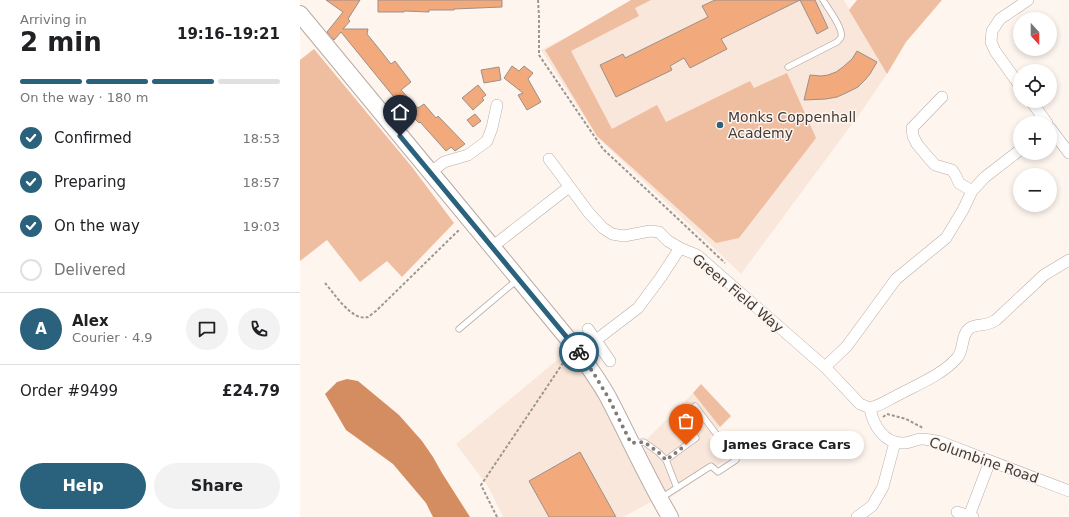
<!DOCTYPE html>
<html lang="en">
<head>
<meta charset="utf-8">
<style>
  :root { --surface:#fff; --page:#f2f2f2; --text:#202124; --muted:#757577; --line:#e0e0e0; --accent:#2a617c }
  body { margin:0; font-family:"DejaVu Sans",sans-serif; background:var(--page); color:var(--text); height:100vh; display:flex; flex-direction:column; font-size:15px; white-space:nowrap }
  * { box-sizing:border-box; margin:0 }
  p { font-size:13px; color:var(--muted) }
  .icon { flex:none; width:22px; height:22px; fill:none; stroke:currentColor; stroke-width:2; stroke-linecap:round; stroke-linejoin:round }
  .map { position:relative; flex:1; overflow:hidden }
  .drawer { display:flex; flex-direction:column; background:var(--surface); width:300px }
  .drawer>* { flex:none }
  .needle { width:26px; rotate:159deg }
  .controls { position:absolute; left:713px; top:12px; display:grid; gap:8px }
  .controls a { display:grid; place-items:center; width:44px; height:44px; border-radius:50%; background:var(--surface); box-shadow:0 2px 6px #0003; font-size:20px }
  .pin { position:absolute; display:grid; place-items:center; width:34px; height:34px; color:#fff; margin:-41px -17px; border-radius:50% 50% 50% 0; rotate:-45deg; box-shadow:0 0 4px #0007 }
  .pin .icon { rotate:45deg }
  .courier { position:absolute; display:grid; place-items:center; width:40px; height:40px; margin:-20px; border:3px solid #2a617c; border-radius:50%; background:#fff; color:#222; box-shadow:0 1px 5px #0007 }
  .bubble { position:absolute; height:28px; border-radius:14px; background:var(--surface); box-shadow:0 2px 6px #0003; font-size:13px; font-weight:700; line-height:28px; text-align:center }
  .summary em { font-style:normal; font-weight:700 }
  .summary div { display:flex; flex-direction:column-reverse }
  .summary { display:flex; align-items:center; justify-content:space-between; height:68px; padding:0 20px }
  h1 { font-size:26px; font-weight:700; line-height:30px }
  .bar { display:grid; grid-template-columns:repeat(4,1fr); gap:6px 4px; align-content:center; height:48px; padding:0 20px }
  .bar i { height:5px; border-radius:3px; background:var(--line) }
  .bar .selected { background:var(--accent) }
  .bar p { grid-column:span 4 }
  .line { display:flex; align-items:center; gap:10px; padding:0 20px; border-top:1px solid var(--line) }
  .line div { flex:1 }
  .round { display:grid; place-items:center; flex:none; width:42px; height:42px; border-radius:21px; background:var(--page) }
  ol { padding:0 20px; list-style:none }
  li { display:flex; align-items:center; gap:12px; height:44px }
  li p { margin-inline-start:auto }
  li .icon { padding:4px; border-radius:50%; background:var(--accent); color:#fff; stroke-width:4 }
  li:last-child { color:var(--muted) }
  li i { width:22px; height:22px; border:2px solid var(--line); border-radius:50% }
  .button { display:flex; gap:8px; margin-top:auto; padding:8px 20px }
  .button a { flex:1; height:46px; border-radius:24px; background:var(--accent); color:#fff; font-size:16px; font-weight:700; line-height:46px; text-align:center }
  .button a+a { background:var(--page); color:var(--text) }
  main { display:flex; flex:1; min-height:0 }
  .map>svg:first-child { display:block }
  .built { fill:#fae7db }
  .green { fill:#efbda0 }
  .water { fill:#d48d60 }
  .building { fill:#f2a97b; stroke:#9b9089 }
  .lines { fill:none; stroke-linecap:round; stroke-linejoin:round }
  .lane-casing { stroke:#b8aca6; stroke-width:7 }
  .street-casing { stroke:#b8aca6; stroke-width:12 }
  .secondary-casing { stroke:#b8aca6; stroke-width:18 }
  .path { stroke:#9d9792; stroke-width:2; stroke-dasharray:3 2; stroke-linecap:butt }
  .lane { stroke:#fff; stroke-width:5.5 }
  .street { stroke:#fff; stroke-width:11 }
  .secondary { stroke:#fff; stroke-width:16 }
  .done { stroke:#827c78; stroke-width:4; stroke-dasharray:0 7.2 }
  .route { stroke:#2a617c; stroke-width:5 }
  .poi-dot { fill:#2a617c; stroke:#fff5ef; stroke-width:1.5 }
  .labels { text-anchor:middle; stroke-width:3; stroke-linejoin:round; paint-order:stroke }
  .poi-label { font-size:14px; fill:#3f3b38; stroke:#fff5ef; text-anchor:start }
  .street-label { font-size:14px; fill:#3f3b38; stroke:#fff5ef }
</style>
</head>
<body>
<main>
<section class="drawer">
<div class="summary"><div><h1>2 min</h1><p>Arriving in</p></div><em>19:16–19:21</em></div>
<div class="bar"><i class="selected"></i><i class="selected"></i><i class="selected"></i><i></i><p>On the way · 180 m</p></div>
<ol>
<li><svg class="icon" aria-label="check" viewBox="0 0 24 24"><path d="M5 12l5 5 9-10"/></svg>Confirmed<p>18:53</p></li>
<li><svg class="icon" aria-label="check" viewBox="0 0 24 24"><path d="M5 12l5 5 9-10"/></svg>Preparing<p>18:57</p></li>
<li><svg class="icon" aria-label="check" viewBox="0 0 24 24"><path d="M5 12l5 5 9-10"/></svg>On the way<p>19:03</p></li>
<li><i></i>Delivered</li>
</ol>
<div class="line" style="height:72px"><b class="round" style="background:var(--accent);color:#fff">A</b><div><b>Alex</b><p>Courier · 4.9</p></div><a class="round"><svg class="icon" aria-label="chat" viewBox="0 0 24 24"><path d="M4 5h16v11H9l-5 4z"/></svg></a><a class="round"><svg class="icon" aria-label="phone" viewBox="0 0 24 24"><path d="M5 4h4l2 5-3 2q2 4 5 5l2-3 5 2v4C11 20 4 13 5 4z"/></svg></a></div>
<div class="line" style="height:52px"><div>Order #9499</div><b>£24.79</b></div>
<div class="button"><a>Help</a><a>Share</a></div>
</section>
<div class="map">
<svg width="769" height="517" viewBox="0 0 769 517">
  <rect width="100%" height="100%" fill="#fff5ef"/>
  <path class="built" d="M340,0H544L587,74L561,112L441,274L297,137L241,50Z
    M268,351L294,387L353,501L323,517H203L189,488L156,444Z
    M393,393L420,427L409,437L427,459L368,499L344,447V442Z"/>
  <path class="green" d="M331,0H351L335,8L339,16L271,51L312,129L357,105L366,122L450,81L454,88L487,73L516,138L439,238L416,243L297,136L245,50Z
    M557,0H642L606,42L587,74L549,10Z
    M14,49L112,167L154,223L102,277L87,261L60,282L27,240L0,261V60Z
    M401,384L431,416L420,427L393,393Z"/>
  <path class="water" d="M47,379L58,381L99,415L122,441L133,457L142,473L170,517H133L126,503L93,464L46,430L25,394L37,382Z"/>
  <path class="building" d="M26,0H60L48,19L50,21L43,29H68L67,34L80,50L91,64L95,61L111,82L101,90L118,108L124,104L136,118L138,116L165,144L155,151L151,147L146,151L120,122L119,123L115,119L110,123L98,111L102,107L41,32L34,40L27,32L43,12Z
    M78,0H202V7L154,9V10H129V12L104,11V12H78Z
    M415,0H500L421,39L427,49L390,68L384,58L370,66L372,70L316,97L300,65L323,54L325,58L408,17L402,6Z
    M500,0H515L528,28L517,34Z
    M557,51L577,62L570,74L565,80L558,87L546,93L537,97L526,99L504,100L510,75L521,76L528,75L536,72L543,67L552,59Z
    M212,66L219,71L224,66L233,73L228,79L241,102L227,110L218,95L223,93L204,78Z
    M199,67L201,80L184,83L181,70Z
    M178,85L186,95L182,98L184,100L173,110L162,98Z
    M175,114L181,121L173,127L167,120Z
    M280,452L316,517H249L229,481Z"/>
  <g class="lines">
    <defs>
      <path id="lane" d="M488,67L537,42C538,41 541,38 541,37C544,29 527,7 523,0
        M159,329L217,280
        M332,443L344,442L358,452L366,460L377,488
        M366,460L396,438L382,415
        M361,498L411,466L418,472L436,460L395,406"/>
      <path id="street" d="M720,86L695,51L691,42L692,31L700,19L728,0
        M642,97L612,128L613,136L617,144L627,156L635,165L652,170L656,176L659,183L672,191
        M731,101L747,123
        M750,128L769,153
        M249,159L289,213L303,228L312,234L324,236L350,231L359,232L368,241L380,248L397,255L525,367L560,404L570,408
        M130,173L144,162L168,155L187,141L192,128L197,105
        M192,247L269,187
        M288,329L310,361
        M296,340L338,308L361,277L380,248
        M525,367L547,346L596,279L646,238L663,210L672,191L685,177L720,150
        M570,408C582,405 589,399 600,394C619,384 643,374 657,358C665,349 660,335 670,328C676,324 684,326 690,323C692,322 694,321 696,320L744,275L769,260
        M570,408C573,425 584,444 604,443C610,443 616,439 622,439C627,439 633,441 638,441L769,491
        M657,512L673,517
        M669,516L690,461
        M557,517L572,506L583,487L595,442"/>
      <path id="secondary" d="M0,14L274,346C286,363 298,379 308,397C329,437 347,478 370,517"/>
    </defs>
    <use href="#lane" class="lane-casing"/>
    <use href="#street" class="street-casing"/>
    <use href="#secondary" class="secondary-casing"/>
    <path class="path" d="M238,0L239,16V55L303,149L376,217L425,263
      M25,283C34,293 52,322 68,317C70,316 73,313 76,311L160,229
      M583,417L587,414L606,419L623,428
      M197,517L181,485L267,357"/>
    <use href="#lane" class="lane"/>
    <use href="#street" class="street"/>
    <use href="#secondary" class="secondary"/>
  </g>
  <g class="lines">
    <path class="done" d="M279,352L294,374L308,397L331,443L344,442L358,452L366,460L386,445"/>
    <path class="route" d="M100,136L279,352"/>
  </g>
  <circle class="poi-dot" cx="420" cy="125" r="4"/>
  <g class="labels">
    <g class="poi-label">
      <text x="428" y="122">Monks Coppenhall<tspan x="428" dy="16">Academy</tspan></text>
    </g>
    <g class="street-label">
      <text transform="translate(438 293) rotate(40)" y="5">Green Field Way</text>
      <text transform="translate(684 460) rotate(19)" y="5">Columbine Road</text>
    </g>
  </g>
</svg>
<div class="controls">
<a><svg class="needle" viewBox="-14 -14 28 28"><path d="M0-13l5 13h-10z" fill="#e53935"/><path d="M0 13l5-13h-10z" fill="#757577"/></svg></a>
<a><svg class="icon" aria-label="locate" viewBox="0 0 24 24"><circle cx="12" cy="12" r="6"/><path d="M12 2v4M12 18v4M2 12h4M18 12h4"/></svg></a>
<a>+</a>
<a>−</a>
</div>
<div class="pin" style="left:386px;top:445px;background:#ea580c"><svg class="icon" aria-label="bag" viewBox="0 0 24 24"><path d="M5 8h14l-1 12H6zM9 8a3 3 0 0 1 6 0"/></svg></div>
<div class="pin" style="left:100px;top:136px;background:#1f2937"><svg class="icon" aria-label="home" viewBox="0 0 24 24"><path d="M3 11l9-7 9 7M6 9v11h12V9"/></svg></div>
<div class="courier" style="left:279px;top:352px"><svg class="icon" aria-label="bike" viewBox="0 0 24 24"><circle cx="6" cy="16" r="4"/><circle cx="18" cy="16" r="4"/><path d="M6 16l4-8h5l3 8M10 8l3 8H6M13 5h3"/></svg></div>
<div class="bubble" style="left:410px;top:431px;width:154px">James Grace Cars</div>
</div>
</main>
</body>
</html>
